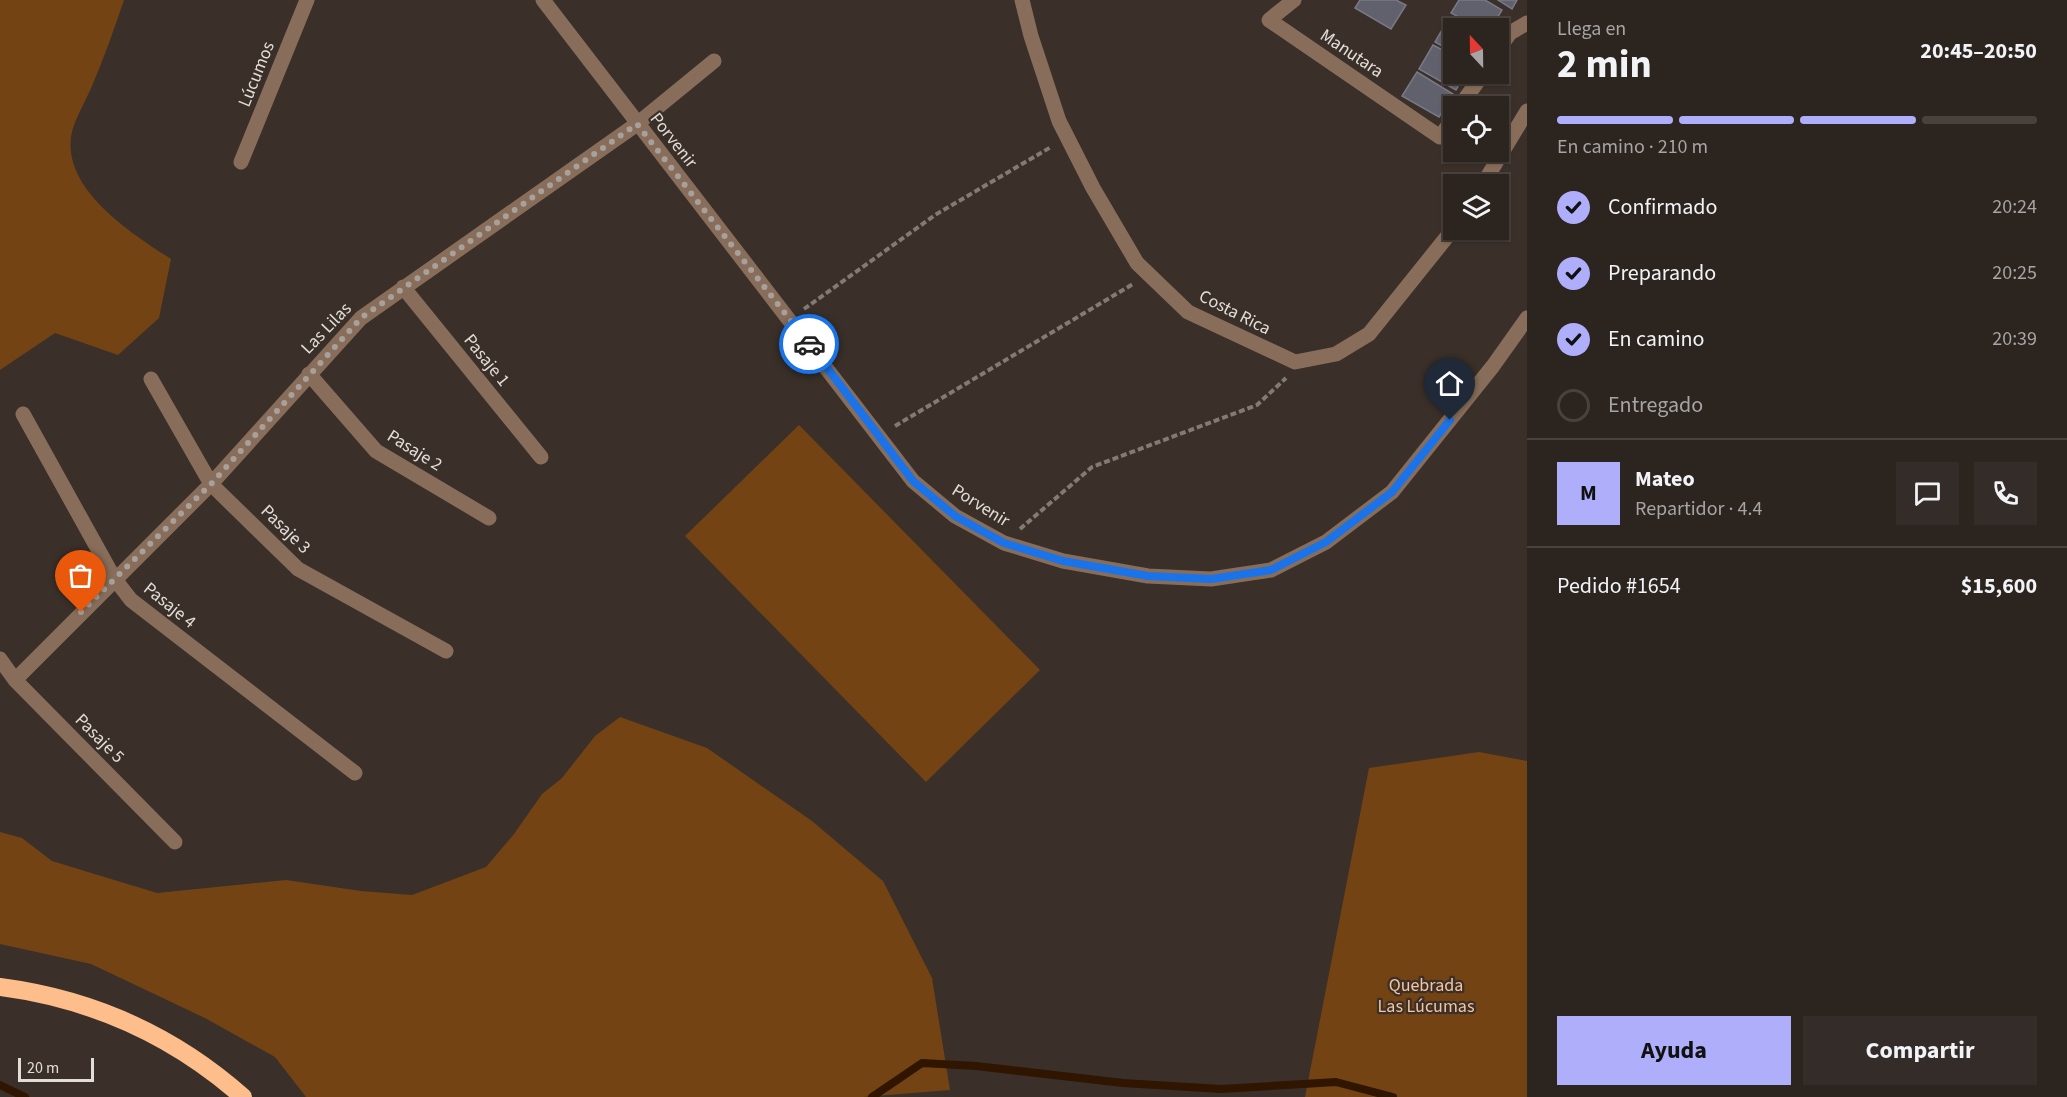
<!DOCTYPE html>
<html lang="es">
<head>
<meta charset="utf-8">
<style>
  :root { --surface:#2c241f; --page:#342c28; --text:#f1f3f6; --muted:#a6a4a4; --line:#48413d; --accent:#aeaefb }
  body { margin:0; font-family:"Source Sans 3",sans-serif; background:var(--page); color:var(--text); height:100vh; display:flex; flex-direction:column; font-size:22px; white-space:nowrap }
  * { box-sizing:border-box; margin:0 }
  p { font-size:20px; color:var(--muted) }
  .icon { flex:none; width:33px; height:33px; fill:none; stroke:currentColor; stroke-width:2; stroke-linecap:round; stroke-linejoin:round }
  .map { position:relative; flex:1; overflow:hidden }
  .panel { display:flex; flex-direction:column; background:var(--surface); width:540px }
  .panel>* { flex:none }
  .needle { width:39px; rotate:338deg }
  .tools { position:absolute; left:1443px; top:18px; display:grid; gap:12px }
  .tools a { display:grid; place-items:center; width:66px; height:66px; border-radius:0px; background:var(--surface); box-shadow:0 2px 4px #0004,0 0 0 2px var(--line); font-size:30px }
  .scale { position:absolute; left:18px; bottom:15px; width:76px; box-sizing:border-box; padding-left:6px; border:3px solid #e3ddd8; border-top:0; font-size:16px; line-height:21px; white-space:nowrap; color:#e3ddd8; -webkit-text-stroke:4px #3a3029; paint-order:stroke }
  .pin { position:absolute; display:grid; place-items:center; width:51px; height:51px; color:#fff; margin:-62px -26px; border-radius:50% 50% 50% 0; rotate:-45deg; box-shadow:0 0 6px #0007 }
  .pin .icon { rotate:45deg }
  .courier { position:absolute; display:grid; place-items:center; width:60px; height:60px; margin:-30px; border:4px solid #1a73e8; border-radius:50%; background:#fff; color:#222; box-shadow:0 2px 8px #0007 }
  .headline em { font-style:normal; font-weight:700 }
  .headline div { display:flex; flex-direction:column-reverse }
  .headline { display:flex; align-items:center; justify-content:space-between; height:102px; padding:0 30px }
  h1 { font-size:39px; font-weight:700; line-height:45px }
  .bar { display:grid; grid-template-columns:repeat(4,1fr); gap:9px 6px; align-content:center; height:72px; padding:0 30px }
  .bar i { height:8px; border-radius:4px; background:var(--line) }
  .bar .on { background:var(--accent) }
  .bar p { grid-column:span 4 }
  .line { display:flex; align-items:center; gap:15px; padding:0 30px; border-top:2px solid var(--line) }
  .line div { flex:1 }
  .round { display:grid; place-items:center; flex:none; width:63px; height:63px; border-radius:0px; background:var(--page) }
  ol { padding:0 30px; list-style:none }
  li { display:flex; align-items:center; gap:18px; height:66px }
  li p { margin-inline-start:auto }
  li .icon { padding:6px; border-radius:50%; background:var(--accent); color:#111; stroke-width:4 }
  li:last-child { color:var(--muted) }
  li i { width:33px; height:33px; border:3px solid var(--line); border-radius:50% }
  .cta { display:flex; gap:12px; margin-top:auto; padding:12px 30px }
  .cta a { flex:1; height:69px; border-radius:0px; background:var(--accent); color:#111; font-size:24px; font-weight:700; line-height:69px; text-align:center }
  .cta a+a { background:var(--page); color:var(--text) }
  main { display:flex; flex:1; min-height:0 }
  .map>svg:first-child { display:block }
  .green { fill:#734314 }
  .lines { fill:none; stroke-linecap:round; stroke-linejoin:round }
  .stream { stroke:#301500; stroke-width:8 }
  .building { fill:#60616d; stroke:#787985; stroke-width:1.5 }
  .path { stroke:#827a73; stroke-width:4; stroke-dasharray:6 3; stroke-linecap:butt }
  .minor { stroke:#886e5a; stroke-width:15 }
  .highway { stroke:#febe8b; stroke-width:18 }
  .done { stroke:#a8a09b; stroke-width:6; stroke-dasharray:0 10.8 }
  .route { stroke:#1a73e8; stroke-width:8 }
  .labels { text-anchor:middle; stroke-width:4.5; stroke-linejoin:round; paint-order:stroke }
  .street-label { font-size:18px; fill:#e3ddd8; stroke:#3a3029 }
  .park-label { font-size:18px; fill:#f7c59d; stroke:#3a3029 }
</style>
</head>
<body>
<main>
<div class="map">
<svg width="1527" height="1097" viewBox="0 0 1527 1097">
  <rect width="100%" height="100%" fill="#3a3029"/>
  <path class="green" d="M0,0H124C114,29 104,58 92,86C86,101 73,121 71,137C64,191 133,234 171,259L159,318L118,355L55,333L0,370Z
    M799,425L1040,670L926,782L685,536Z
    M620,717L707,748L812,821L883,881L932,978L950,1090L863,1097H306L275,1057L205,1018L91,964L0,944V832L22,838L52,861L157,893L286,880L361,891L412,895L486,867L514,834L542,794L562,778L595,736Z
    M1479,752L1527,761V1097H1305L1369,768Z"/>
  <g class="lines">
    <path class="stream" d="M0,1085L25,1097
      M872,1097L922,1063L976,1066L1123,1083L1221,1089L1336,1082L1393,1097"/>
  </g>
  <path class="building" d="M1360,0H1396L1406,5L1391,29L1355,8Z
    M1459,0H1485L1502,10L1491,28H1479L1451,13Z
    M1498,0H1517L1512,9Z
    M1449,18L1467,28H1454V53L1435,42Z
    M1433,45L1454,56V74H1465L1456,90L1419,69Z
    M1417,72L1453,94L1439,117L1402,96Z"/>
  <g class="lines">
    <path class="path" d="M804,309L935,215L1051,147
      M895,426L1133,284
      M1020,529L1092,467L1257,405L1286,378"/>
    <path class="minor" d="M543,0L913,481L955,516L1004,543L1063,561L1148,576L1211,579L1271,570L1326,542L1392,492L1493,366L1527,318
      M1022,0L1031,36L1059,121L1093,188L1137,263L1188,312L1295,362L1336,354L1369,334L1454,228
      M1294,0L1269,20L1440,137L1454,117
      M1498,50L1510,33L1527,23
      M1460,106L1483,74
      M241,162L307,0
      M1483,184L1527,111
      M403,287L541,457
      M309,374L376,451L489,518
      M151,379L211,484L298,569L446,651
      M23,414L114,578L131,600L355,773
      M0,659L15,680L175,842
      M15,680L211,484L361,318L637,124L714,61"/>
    <path class="highway" d="M0,987C92,999 173,1035 243,1097"/>
  </g>
  <g class="lines">
    <path class="done" d="M81,612L211,484L361,318L637,124L809,344"/>
    <path class="route" d="M809,344L913,481L955,516L1004,543L1063,561L1148,576L1211,579L1271,570L1326,542L1392,492L1450,420"/>
  </g>
  <g class="labels">
    <g class="street-label">
      <text transform="translate(1352 53) rotate(34)" y="6">Manutara</text>
      <text transform="translate(256 74) rotate(-68)" y="6">Lúcumos</text>
      <text transform="translate(674 140) rotate(52)" y="6">Porvenir</text>
      <text transform="translate(1235 312) rotate(27)" y="6">Costa Rica</text>
      <text transform="translate(326 328) rotate(-46)" y="6">Las Lilas</text>
      <text transform="translate(487 360) rotate(51)" y="6">Pasaje 1</text>
      <text transform="translate(415 450) rotate(32)" y="6">Pasaje 2</text>
      <text transform="translate(981 505) rotate(32)" y="6">Porvenir</text>
      <text transform="translate(286 529) rotate(44)" y="6">Pasaje 3</text>
      <text transform="translate(170 605) rotate(39)" y="6">Pasaje 4</text>
      <text transform="translate(100 738) rotate(45)" y="6">Pasaje 5</text>
    </g>
    <g class="park-label">
      <text x="1426" y="991">Quebrada<tspan x="1426" dy="21">Las Lúcumas</tspan></text>
    </g>
  </g>
</svg>
<div class="tools">
<a><svg class="needle" viewBox="-14 -14 28 28"><path d="M0-13l5 13h-10z" fill="#e53935"/><path d="M0 13l5-13h-10z" fill="#a6a4a4"/></svg></a>
<a><svg class="icon" aria-label="locate" viewBox="0 0 24 24"><circle cx="12" cy="12" r="6"/><path d="M12 2v4M12 18v4M2 12h4M18 12h4"/></svg></a>
<a><svg class="icon" aria-label="layers" viewBox="0 0 24 24"><path d="M12 4l9 5-9 5-9-5zM3 14l9 5 9-5"/></svg></a>
</div>
<div class="scale">20 m</div>
<div class="pin" style="left:81px;top:612px;background:#ea580c"><svg class="icon" aria-label="bag" viewBox="0 0 24 24"><path d="M5 8h14l-1 12H6zM9 8a3 3 0 0 1 6 0"/></svg></div>
<div class="pin" style="left:1450px;top:420px;background:#1f2937"><svg class="icon" aria-label="home" viewBox="0 0 24 24"><path d="M3 11l9-7 9 7M6 9v11h12V9"/></svg></div>
<div class="courier" style="left:809px;top:344px"><svg class="icon" aria-label="car" viewBox="0 0 24 24"><path d="M5 17H2v-5l4-1 3-4h7l3 4 3 1v5h-3M9 17h6M6 11h13"/><circle cx="7" cy="17" r="2"/><circle cx="17" cy="17" r="2"/></svg></div>
</div>
<section class="panel">
<div class="headline"><div><h1>2 min</h1><p>Llega en</p></div><em>20:45–20:50</em></div>
<div class="bar"><i class="on"></i><i class="on"></i><i class="on"></i><i></i><p>En camino · 210 m</p></div>
<ol>
<li><svg class="icon" aria-label="check" viewBox="0 0 24 24"><path d="M5 12l5 5 9-10"/></svg>Confirmado<p>20:24</p></li>
<li><svg class="icon" aria-label="check" viewBox="0 0 24 24"><path d="M5 12l5 5 9-10"/></svg>Preparando<p>20:25</p></li>
<li><svg class="icon" aria-label="check" viewBox="0 0 24 24"><path d="M5 12l5 5 9-10"/></svg>En camino<p>20:39</p></li>
<li><i></i>Entregado</li>
</ol>
<div class="line" style="height:108px"><b class="round" style="background:var(--accent);color:#111">M</b><div><b>Mateo</b><p>Repartidor · 4.4</p></div><a class="round"><svg class="icon" aria-label="chat" viewBox="0 0 24 24"><path d="M4 5h16v11H9l-5 4z"/></svg></a><a class="round"><svg class="icon" aria-label="phone" viewBox="0 0 24 24"><path d="M5 4h4l2 5-3 2q2 4 5 5l2-3 5 2v4C11 20 4 13 5 4z"/></svg></a></div>
<div class="line" style="height:78px"><div>Pedido #1654</div><b>$15,600</b></div>
<div class="cta"><a>Ayuda</a><a>Compartir</a></div>
</section>
</main>
</body>
</html>
